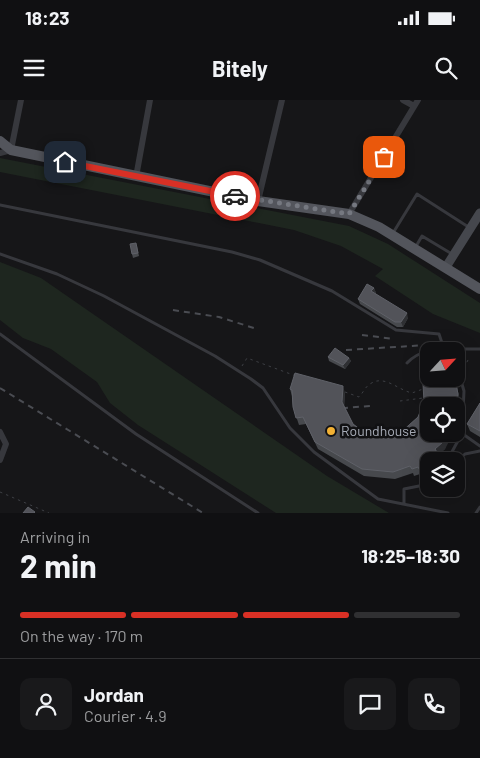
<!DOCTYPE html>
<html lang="en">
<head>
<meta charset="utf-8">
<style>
  :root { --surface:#101012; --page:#19191b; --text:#f1f3f6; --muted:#9c9d9f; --line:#303032; --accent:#d93025 }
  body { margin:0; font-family:Barlow,sans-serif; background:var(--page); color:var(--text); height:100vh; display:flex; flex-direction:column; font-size:19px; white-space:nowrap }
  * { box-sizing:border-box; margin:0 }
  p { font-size:16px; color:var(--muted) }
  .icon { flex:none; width:28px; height:28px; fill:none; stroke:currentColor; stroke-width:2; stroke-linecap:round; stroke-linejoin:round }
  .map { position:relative; height:413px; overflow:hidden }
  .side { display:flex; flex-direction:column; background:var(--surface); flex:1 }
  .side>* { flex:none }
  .needle { width:32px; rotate:64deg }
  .buttons { position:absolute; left:420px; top:242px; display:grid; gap:10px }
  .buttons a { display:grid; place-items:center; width:45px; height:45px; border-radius:10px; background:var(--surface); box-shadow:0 5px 20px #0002,0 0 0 1px var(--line); font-size:25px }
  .pin { position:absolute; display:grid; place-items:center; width:42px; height:42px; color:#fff; margin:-21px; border-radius:10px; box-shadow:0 2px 8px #0006 }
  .courier { position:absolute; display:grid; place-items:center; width:50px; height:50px; margin:-25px; border:4px solid #d93025; border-radius:50%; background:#fff; color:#222; box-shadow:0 1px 6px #0007 }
  .summary em { font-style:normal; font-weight:700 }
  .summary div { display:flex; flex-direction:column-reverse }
  .summary { display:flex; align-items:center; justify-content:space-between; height:85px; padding:0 20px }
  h1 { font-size:32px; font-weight:700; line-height:38px }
  .bar { display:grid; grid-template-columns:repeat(4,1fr); gap:8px 5px; align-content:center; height:60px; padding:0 20px }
  .bar i { height:6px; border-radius:4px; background:var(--line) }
  .bar .on { background:var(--accent) }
  .bar p { grid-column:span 4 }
  .line { display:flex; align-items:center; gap:12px; padding:0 20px; border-top:1px solid var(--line) }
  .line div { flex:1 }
  .round { display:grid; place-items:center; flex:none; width:52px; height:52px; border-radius:10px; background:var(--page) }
  .status { display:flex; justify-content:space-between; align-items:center; height:35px; padding:0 25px; background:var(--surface); direction:ltr }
  .status svg { height:14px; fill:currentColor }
  header { display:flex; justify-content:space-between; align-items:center; height:65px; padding:0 20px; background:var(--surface); font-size:22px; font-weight:700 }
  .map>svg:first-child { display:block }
  .green { fill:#1e261f }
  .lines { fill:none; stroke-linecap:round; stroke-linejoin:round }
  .path { stroke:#3d3f44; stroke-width:1; stroke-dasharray:2.5 4; stroke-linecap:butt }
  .lane { stroke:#37383d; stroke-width:3 }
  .street { stroke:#37383d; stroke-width:6 }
  .secondary { stroke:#45474d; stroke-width:9 }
  .primary { stroke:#53555c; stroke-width:10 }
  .rail { stroke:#4a4c52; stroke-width:2; stroke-dasharray:6 5; stroke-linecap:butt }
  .wall { fill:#47494d }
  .shaded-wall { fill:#2f3033 }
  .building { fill:#525359; stroke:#5f6168 }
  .done { stroke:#757880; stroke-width:5; stroke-dasharray:0 9 }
  .route { stroke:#d93025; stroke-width:6 }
  .poi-dot { fill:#f2b134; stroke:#111113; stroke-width:2 }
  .labels { text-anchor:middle; stroke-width:5; stroke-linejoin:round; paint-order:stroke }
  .poi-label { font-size:14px; fill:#a8adb8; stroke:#111113; text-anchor:start }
</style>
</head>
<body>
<div class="status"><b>18:23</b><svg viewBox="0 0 49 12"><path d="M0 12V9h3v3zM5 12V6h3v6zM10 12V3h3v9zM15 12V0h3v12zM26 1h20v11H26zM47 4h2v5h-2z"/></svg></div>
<header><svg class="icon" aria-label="menu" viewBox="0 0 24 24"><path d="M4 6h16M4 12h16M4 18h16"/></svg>Bitely<svg class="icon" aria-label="search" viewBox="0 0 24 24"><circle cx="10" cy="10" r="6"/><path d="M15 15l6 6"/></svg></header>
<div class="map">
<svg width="480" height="413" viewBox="0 0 480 413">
  <rect width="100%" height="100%" fill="#161618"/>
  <path class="green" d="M0,58L349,126L388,144L480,203V233L433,214L375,176L383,169L341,146L294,130L0,72Z
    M0,162L41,178L327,376L389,413H276L138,325L110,303L97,282L51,249L23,238L0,220Z"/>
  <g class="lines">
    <path class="path" d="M242,266L247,258L296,276
      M464,268L469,258
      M345,292L359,297C363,293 365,287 370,284C384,274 398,290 412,293L423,289
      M400,301L423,298
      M0,392L49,413"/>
    <path class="lane" d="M0,105L232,152L260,160L332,191L396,230L439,234L444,249
      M393,133L417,94L470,128
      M415,148L422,136L452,154
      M0,154L57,174L104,196L215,256L251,279L263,288L290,328L314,352L378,399L448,413
      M0,234L136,334L258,413
      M453,251L452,249H480
      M407,263C419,250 436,249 452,249
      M460,332L480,346
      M447,361L460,337L459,327L463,311L464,291L456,264
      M456,362L465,354L480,351
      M404,404V389L429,384
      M476,413L480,407"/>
    <path class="street" d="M403,0L414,6
      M0,53L11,50L21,0
      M136,77L150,0
      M258,101L282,0
      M349,114L418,0
      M0,332L6,344L0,360"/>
    <path class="secondary" d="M446,167L480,113"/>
    <path class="primary" d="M0,41L11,50L258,101L349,114L379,127L480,189"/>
    <path class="rail" d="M173,210L219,217L257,229
      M362,235L394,239
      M346,250L444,244
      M0,288L203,413
      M331,309L370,306"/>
  </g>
  <path class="wall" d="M137,146L139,156L133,158L132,154Z
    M374,188L376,193L375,194L408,218L403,227H397L360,204L358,199Z
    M328,257L349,258L351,261L345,269L329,261Z
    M441,279H455L456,282L460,301L456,325V306L445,349L429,361V381H424L420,374L414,376L413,373L395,379L364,376L318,349L306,324L299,325L293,307L292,296L290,289L345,293L344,307L353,324L365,333L382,337L399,334L418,317Z
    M480,303V337L470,331L467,324Z"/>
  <path class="shaded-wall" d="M374,188L376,193L373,196L371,191Z
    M407,213L408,218L403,227L401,222Z
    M349,258L351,261L345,269L343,265Z
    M455,279L460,301L456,325V306Z
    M343,286L345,293L344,309L342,302Z
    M447,334H453L445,349L438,356L435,349Z"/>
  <path class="building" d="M136,143L138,153L132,154L130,144Z
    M367,184L374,188L371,191L407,213L401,222H395L358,199Z
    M335,248L349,258L343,265L328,257Z
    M295,273L343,286L342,302L353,324L365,333L382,337L399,334L418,317L424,302L423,284L441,279H455L458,294L456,306H429V334H447L443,342L435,349L443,361H429V372L427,374H422L418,367L412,369L410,366L393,372L362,369L315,342L303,317L296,318L293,307L292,290L290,289Z
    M480,303V331L467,324Z
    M28,407L35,412L34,413H23Z"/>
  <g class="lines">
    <path class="done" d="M235,96L349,114L384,57"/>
    <path class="route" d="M65,62L235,96"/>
  </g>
  <circle class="poi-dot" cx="331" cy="331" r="5"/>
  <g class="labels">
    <g class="poi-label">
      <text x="341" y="336">Roundhouse</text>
    </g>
  </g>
</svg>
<div class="buttons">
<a><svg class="needle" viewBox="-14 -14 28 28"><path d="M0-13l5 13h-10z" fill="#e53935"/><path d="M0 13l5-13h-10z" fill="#9c9d9f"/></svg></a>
<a><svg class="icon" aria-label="locate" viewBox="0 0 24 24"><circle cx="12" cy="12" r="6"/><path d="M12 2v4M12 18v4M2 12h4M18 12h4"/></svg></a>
<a><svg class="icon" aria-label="layers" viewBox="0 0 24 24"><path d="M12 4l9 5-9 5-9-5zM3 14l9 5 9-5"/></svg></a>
</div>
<div class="pin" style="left:384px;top:57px;background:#ea580c"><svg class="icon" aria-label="bag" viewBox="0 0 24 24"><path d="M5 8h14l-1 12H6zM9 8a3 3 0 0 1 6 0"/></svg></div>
<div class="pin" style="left:65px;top:62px;background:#1f2937"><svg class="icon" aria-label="home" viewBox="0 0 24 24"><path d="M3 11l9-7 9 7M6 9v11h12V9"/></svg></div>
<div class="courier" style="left:235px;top:96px"><svg class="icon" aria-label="car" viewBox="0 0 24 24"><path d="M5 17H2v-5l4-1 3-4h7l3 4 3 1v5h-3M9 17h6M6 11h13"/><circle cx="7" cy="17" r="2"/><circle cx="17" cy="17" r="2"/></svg></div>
</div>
<section class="side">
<div class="summary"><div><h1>2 min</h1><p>Arriving in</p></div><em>18:25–18:30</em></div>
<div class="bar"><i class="on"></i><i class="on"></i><i class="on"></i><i></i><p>On the way · 170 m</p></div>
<div class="line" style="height:90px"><a class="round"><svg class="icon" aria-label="person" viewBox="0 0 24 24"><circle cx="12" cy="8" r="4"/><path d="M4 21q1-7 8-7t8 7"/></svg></a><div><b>Jordan</b><p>Courier · 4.9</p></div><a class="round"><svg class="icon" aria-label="chat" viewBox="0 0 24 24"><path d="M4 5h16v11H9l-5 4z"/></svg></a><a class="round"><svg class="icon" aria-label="phone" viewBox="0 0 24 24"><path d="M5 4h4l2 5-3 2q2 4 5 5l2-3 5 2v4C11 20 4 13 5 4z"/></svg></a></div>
</section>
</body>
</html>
